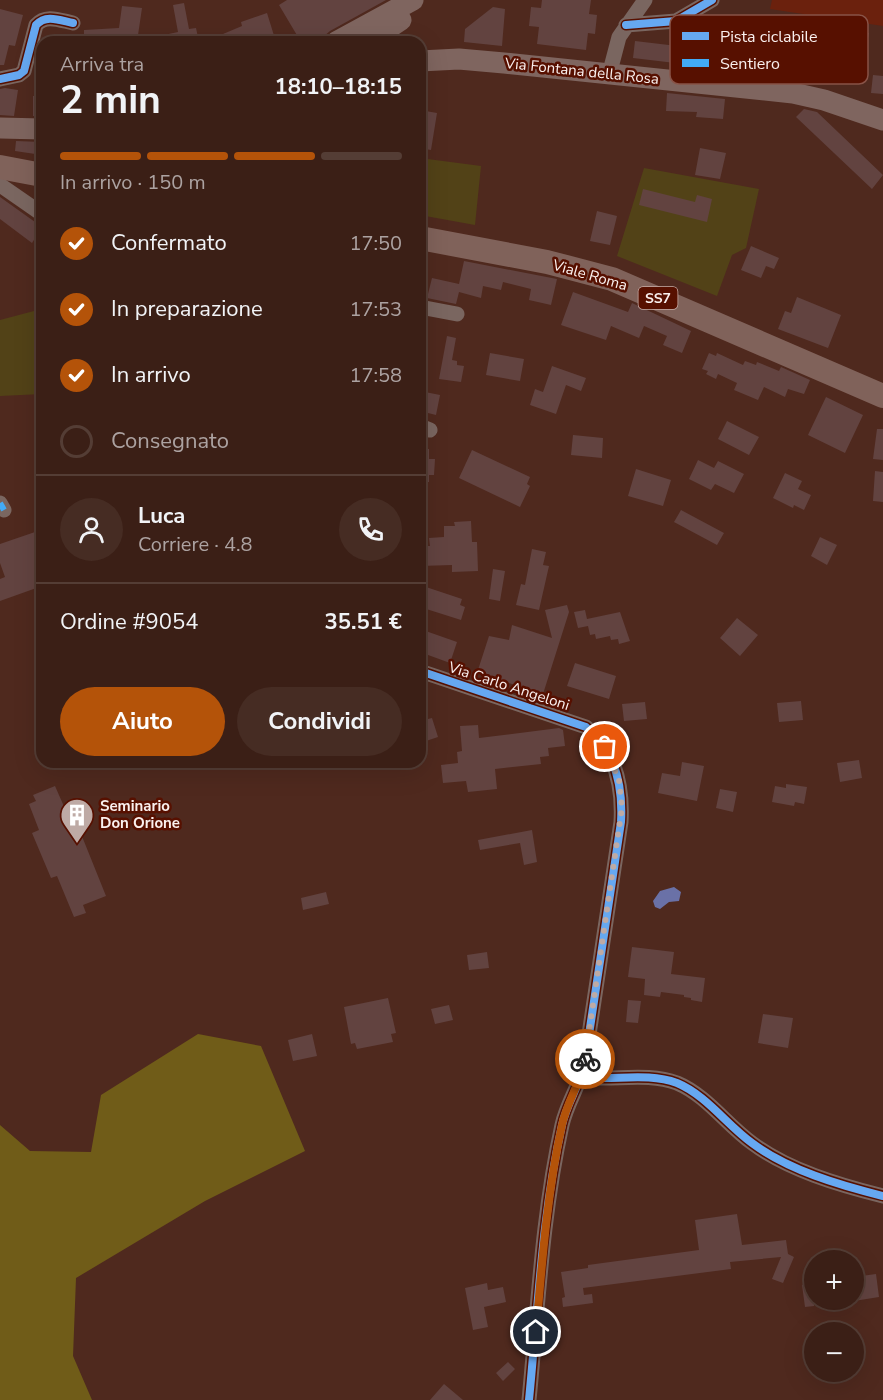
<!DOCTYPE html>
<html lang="it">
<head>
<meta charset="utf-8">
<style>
  :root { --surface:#3b1f16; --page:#462c23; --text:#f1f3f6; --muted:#aca2a1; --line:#543d35; --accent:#b45309 }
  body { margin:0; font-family:"Nunito Sans",sans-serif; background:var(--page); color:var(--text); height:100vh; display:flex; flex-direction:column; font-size:22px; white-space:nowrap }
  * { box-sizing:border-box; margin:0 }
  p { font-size:20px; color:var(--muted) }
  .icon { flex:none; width:33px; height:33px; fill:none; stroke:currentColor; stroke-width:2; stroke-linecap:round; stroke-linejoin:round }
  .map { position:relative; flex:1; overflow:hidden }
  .drawer { position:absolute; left:36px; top:36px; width:390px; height:732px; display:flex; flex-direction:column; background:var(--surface); border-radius:18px; box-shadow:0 6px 24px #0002,0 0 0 2px var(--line) }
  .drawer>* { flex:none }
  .buttons { position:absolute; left:804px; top:1250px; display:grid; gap:12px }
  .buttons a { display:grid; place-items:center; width:60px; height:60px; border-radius:50%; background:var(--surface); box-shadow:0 6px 24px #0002,0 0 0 2px var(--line); font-size:30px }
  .pin { position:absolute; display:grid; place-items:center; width:51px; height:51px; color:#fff; margin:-26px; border:3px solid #fff; border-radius:50%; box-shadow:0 2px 6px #0007 }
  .courier { position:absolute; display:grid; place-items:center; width:60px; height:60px; margin:-30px; border:4px solid #b45309; border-radius:50%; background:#fff; color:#222; box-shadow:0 2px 8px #0007 }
  .head em { font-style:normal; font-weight:700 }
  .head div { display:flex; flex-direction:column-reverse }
  .head { display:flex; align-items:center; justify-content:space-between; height:102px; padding:0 24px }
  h1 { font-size:39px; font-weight:700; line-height:45px }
  .bar { display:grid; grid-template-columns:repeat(4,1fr); gap:9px 6px; align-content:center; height:72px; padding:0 24px }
  .bar i { height:8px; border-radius:4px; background:var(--line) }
  .bar .selected { background:var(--accent) }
  .bar p { grid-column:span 4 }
  .line { display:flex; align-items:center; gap:15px; padding:0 24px; border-top:2px solid var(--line) }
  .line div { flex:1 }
  .round { display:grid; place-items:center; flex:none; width:63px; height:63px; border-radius:32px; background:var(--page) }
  ol { padding:0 24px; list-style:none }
  li { display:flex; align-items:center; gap:18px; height:66px }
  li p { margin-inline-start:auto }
  li .icon { padding:6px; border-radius:50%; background:var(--accent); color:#fff; stroke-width:4 }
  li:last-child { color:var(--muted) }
  li i { width:33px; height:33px; border:3px solid var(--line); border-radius:50% }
  .primary-button { display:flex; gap:12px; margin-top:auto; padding:12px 24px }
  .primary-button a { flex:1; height:69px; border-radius:36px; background:var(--accent); color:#fff; font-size:24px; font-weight:700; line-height:69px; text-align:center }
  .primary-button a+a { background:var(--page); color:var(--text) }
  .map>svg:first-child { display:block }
  .built { fill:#6b210d }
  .green { fill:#524217 }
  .forest { fill:#705c18 }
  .water { fill:#6a71a7 }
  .building { fill:#624340 }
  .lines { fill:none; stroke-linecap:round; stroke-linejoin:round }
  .street { stroke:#7a6660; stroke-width:15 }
  .secondary { stroke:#7f655f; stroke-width:21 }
  .primary { stroke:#80625a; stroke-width:24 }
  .quiet { stroke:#42abf6; stroke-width:6; stroke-dasharray:12 6; stroke-linecap:butt }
  .cycleway-casing { stroke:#571000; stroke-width:11 }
  .cycleway { stroke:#66a8f1; stroke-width:8 }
  .done { stroke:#beaaa5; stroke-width:6; stroke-dasharray:0 10.8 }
  .route { stroke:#b45309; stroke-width:8 }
  .labels { text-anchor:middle; stroke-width:5; stroke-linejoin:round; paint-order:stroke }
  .shield { fill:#571000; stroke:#c9ada7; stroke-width:1.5 }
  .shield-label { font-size:14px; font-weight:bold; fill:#faf0ee }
  .street-label { font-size:15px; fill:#faf0ee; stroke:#571000 }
  .poi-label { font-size:15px; font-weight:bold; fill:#faf0ee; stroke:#571000; text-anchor:start }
  .key { fill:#571000; stroke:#885347; stroke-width:1.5 }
  .key-label { font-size:16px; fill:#faf0ee }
</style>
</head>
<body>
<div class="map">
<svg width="883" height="1400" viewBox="0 0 883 1400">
  <rect width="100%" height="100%" fill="#4f291e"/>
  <path class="built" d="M772,0H883V26L770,9Z"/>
  <path class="green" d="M420,158L481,166L475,225L420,215Z
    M644,168L759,189L746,248L732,255L717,296L617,256Z
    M42,253V394L0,396V320L34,311Z"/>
  <path class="forest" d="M198,1034L261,1046L305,1151L205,1201L76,1278L73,1356L92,1400H0V1125L30,1151L91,1152L101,1095Z"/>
  <path class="water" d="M674,887L681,892L679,901L669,902L660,909L655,907L653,901L660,891Z"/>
  <path class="building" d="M287,0H386L330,31L317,42H301L279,5Z
    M542,0H591L589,14L597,15L595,34L588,33L586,50L537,44L539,27L529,26L531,7L541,8Z
    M184,3L189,29L196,28L199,42H150V38L178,32L173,5Z
    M122,6L142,8L137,42H84V30L119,28Z
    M493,7L505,9L502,46L464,42L465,29Z
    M0,9L23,15L15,46L9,45L4,65H0Z
    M267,13L276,42H248L246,38L235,42H204L242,26L241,22Z
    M787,23L848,33L849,30L869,33L866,48L829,42L826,65L802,62L801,73L779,69Z
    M635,41L711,50L709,67L633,58Z
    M873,75L883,76V94L871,93Z
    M5,88L18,90L14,116L0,115V89Z
    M667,93L725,99L723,119L696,117L697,112L666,111Z
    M33,96H42V116H33Z
    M804,109L817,112L883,175L872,189L796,117Z
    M420,110L437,113L431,150L420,148Z
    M16,141L42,142V155L15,151Z
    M700,148L726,153L720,179L695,175Z
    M643,189L695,202L697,195L712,199L707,222L639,205Z
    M0,197L42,227L32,243L0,219Z
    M597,211L617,216L610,245L590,241Z
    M751,246L779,258L774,269L766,266L761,278L741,270Z
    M464,261L557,279L551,305L529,300L531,289L503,282L501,290L483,286L481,298L459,292L456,304L427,298L432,278L459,284Z
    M573,292L628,312L632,303L691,331L682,353L663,345L667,336L644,326L639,338L611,326L606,340L561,325Z
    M797,297L841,315L828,348L778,329L785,311L791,313Z
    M447,336L456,338L452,360L457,361V365L464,366L461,382L439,379Z
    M490,353L524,359L520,381L486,375Z
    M709,353L716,356L717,353L743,365L745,361L756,365L757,362L779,371L781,367L810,380L804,394L788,389L785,397L764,387L758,400L734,390L737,383L718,374L716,379L706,374L708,371L702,369Z
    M552,366L586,378L581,391L566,385L556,414L530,405L535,389L543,392Z
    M420,391L440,395L436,415L420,411Z
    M826,397L863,415L845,453L808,435Z
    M727,421L759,437L749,455L718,439Z
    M877,429H883V460L873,459Z
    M573,435L603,438L602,458L571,455Z
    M420,449H429V459H435L434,475H429V482H420Z
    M472,450L530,477L527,484L530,486L520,507L459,478Z
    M698,460L714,468L718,461L744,474L734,493L715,484L711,490L689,479Z
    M636,469L671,480L663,506L628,496Z
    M875,471L883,472V502L873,501Z
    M785,473L802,481L798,489L811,495L804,510L794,505L793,508L773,498Z
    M681,510L724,533L717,545L674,522Z
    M471,521L472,542H477L478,571L452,572V565L420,566V546H430L429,538L444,537V526H455L454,522Z
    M35,532L42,552V586L0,601V579L5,577L0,563V544Z
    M820,537L837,545L827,565L811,556Z
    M532,549L546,552L543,565L549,566L539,610L516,605L521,584L525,585Z
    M493,569L505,571L500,601L489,599Z
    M420,585L462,599L460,605L465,607L461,620L420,607Z
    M567,605L569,612L543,694L477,673L489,636L509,640L512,625L552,638L545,610Z
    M585,610L587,619L620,612L630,641L619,644L618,639L611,640L610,636L596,639L595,634L590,635L588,626L578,628L574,612Z
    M737,618L758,635L740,656L720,638Z
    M420,629L457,642L450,663L420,652Z
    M575,663L616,676L609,699L567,686Z
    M801,701L803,720L779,722L777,703Z
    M645,702L647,719L624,721L622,704Z
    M432,718L438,737L420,743V721Z
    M478,725L479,738L559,728L563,730L565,746L548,748L549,756L540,757L541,764L495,769L497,789L468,792L466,781L443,783L441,765L458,763L457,752L462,751L460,726Z
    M859,760L862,778L840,782L837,763Z
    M682,762L704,766L697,801L658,793L662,773L680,776Z
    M786,784L807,787L804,804L795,802L794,806L772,802L775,786L786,788Z
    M55,786L66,811L71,809L106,896L83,905L86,913L74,917L57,876L51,878L32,833L39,830L29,804L36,801L33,795Z
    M720,789L737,792L733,812L716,808Z
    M532,830L537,862L524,865L520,843L480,850L478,840Z
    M326,892L329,904L303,910L301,898Z
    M632,947L674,952L671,974L705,978L702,1002L691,1000V998L684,997V995L661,992L660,997L644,995L645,979L628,977Z
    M487,952L489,968L469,970L467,955Z
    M388,998L396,1033L391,1034L393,1042L357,1049L355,1043L351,1044L344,1007Z
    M628,1000L641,1001L638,1023L626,1022Z
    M449,1005L453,1020L435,1024L431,1009Z
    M763,1014L793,1018L788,1048L758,1043Z
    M312,1034L317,1056L293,1061L288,1040Z
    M737,1214L742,1245L786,1240L788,1254L794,1257L783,1283L772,1279L781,1257L730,1262L731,1269L583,1288L584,1295L592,1294L593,1303L563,1307L562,1298L565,1297L561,1272L588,1268V1265L699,1250L695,1220Z
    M876,1274L879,1297L854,1301V1277Z
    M487,1283L488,1290L503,1287L506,1302L484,1307L488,1327L473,1330L465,1288Z
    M814,1283V1306L805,1307L802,1285Z
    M508,1362L515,1369L503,1381L496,1373Z
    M444,1384L463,1400H430Z"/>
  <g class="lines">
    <path class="street" d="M626,25L676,21L712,0
      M609,75L619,37L645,0
      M0,79L19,75L24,71L36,25C46,14 59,20 73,23
      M0,185L42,214
      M420,307L457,314
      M420,426L430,430
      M0,503L4,510
      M420,671L586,727C616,751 623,786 621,822L585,1061C581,1084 567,1102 562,1125C542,1215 538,1308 529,1400
      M581,1077C613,1081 647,1072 677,1083C706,1095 727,1125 752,1143C788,1170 839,1185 883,1196"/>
    <path class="secondary" d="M336,42L413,0
      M374,42L380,34L401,20
      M420,61L459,59L504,63L793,93L824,100L883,120
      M0,128L42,129"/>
    <path class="primary" d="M0,167L42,175
      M420,238L547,262L612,279L883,396"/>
    <path class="quiet" d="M0,503L4,510"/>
    <defs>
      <path id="cycleway" d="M626,25L676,21L712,0
        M0,79L19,75L24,71L36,25C46,14 59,20 73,23
        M420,671L586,727C616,751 623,786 621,822L585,1061C581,1084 567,1102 562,1125C542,1215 538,1308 529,1400
        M581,1077C613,1081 647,1072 677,1083C706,1095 727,1125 752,1143C788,1170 839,1185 883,1196"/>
    </defs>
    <use href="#cycleway" class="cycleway-casing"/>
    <use href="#cycleway" class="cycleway"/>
  </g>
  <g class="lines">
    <path class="done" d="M585,1059L622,808L619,780L605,747"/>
    <path class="route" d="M536,1332C542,1262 547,1193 562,1125C567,1101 581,1083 585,1059"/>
  </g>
  <defs>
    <symbol id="building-pin" viewBox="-11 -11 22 30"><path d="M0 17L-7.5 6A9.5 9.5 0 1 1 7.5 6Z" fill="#beaaa5" stroke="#571000"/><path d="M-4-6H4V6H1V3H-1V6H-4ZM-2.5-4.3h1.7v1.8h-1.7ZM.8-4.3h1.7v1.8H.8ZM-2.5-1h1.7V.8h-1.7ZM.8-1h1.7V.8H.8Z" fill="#fff"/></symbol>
  </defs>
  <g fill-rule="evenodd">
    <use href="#building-pin" x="58" y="796" width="38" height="52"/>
  </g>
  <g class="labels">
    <rect class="shield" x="638.5" y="287" width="39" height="22" rx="4.5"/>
    <g class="shield-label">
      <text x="658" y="303">SS7</text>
    </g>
    <g class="street-label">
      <text transform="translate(582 71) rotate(6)" y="5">Via Fontana della Rosa</text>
      <text transform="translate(590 275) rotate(16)" y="5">Viale Roma</text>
      <text transform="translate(509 686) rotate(18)" y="5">Via Carlo Angeloni</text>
    </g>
    <g class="poi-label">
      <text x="100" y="811">Seminario<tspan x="100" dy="17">Don Orione</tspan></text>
    </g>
  </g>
  <rect x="670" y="15" width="198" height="69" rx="9" class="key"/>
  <rect x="682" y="32" width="27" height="8" fill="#66a8f1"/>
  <rect x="682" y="59" width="27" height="8" fill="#42abf6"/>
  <g class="key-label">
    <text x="720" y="42">Pista ciclabile</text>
    <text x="720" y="69">Sentiero</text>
  </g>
</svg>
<div class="buttons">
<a>+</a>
<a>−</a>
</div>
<div class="pin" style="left:605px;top:747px;background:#ea580c"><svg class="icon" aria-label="bag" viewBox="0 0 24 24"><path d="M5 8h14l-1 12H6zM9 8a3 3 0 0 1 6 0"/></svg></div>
<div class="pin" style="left:536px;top:1332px;background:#1f2937"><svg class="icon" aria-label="home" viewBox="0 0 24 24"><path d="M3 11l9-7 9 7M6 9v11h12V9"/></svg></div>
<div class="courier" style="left:585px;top:1059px"><svg class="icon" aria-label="bike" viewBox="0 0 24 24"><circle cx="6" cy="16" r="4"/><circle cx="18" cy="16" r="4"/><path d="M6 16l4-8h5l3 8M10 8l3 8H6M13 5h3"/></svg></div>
<section class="drawer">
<div class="head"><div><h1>2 min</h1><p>Arriva tra</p></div><em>18:10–18:15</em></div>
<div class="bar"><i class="selected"></i><i class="selected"></i><i class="selected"></i><i></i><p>In arrivo · 150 m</p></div>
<ol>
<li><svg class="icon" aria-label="check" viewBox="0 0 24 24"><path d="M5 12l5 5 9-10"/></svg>Confermato<p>17:50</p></li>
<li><svg class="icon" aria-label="check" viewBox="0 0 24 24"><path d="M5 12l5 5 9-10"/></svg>In preparazione<p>17:53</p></li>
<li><svg class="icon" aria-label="check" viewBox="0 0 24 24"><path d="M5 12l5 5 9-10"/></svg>In arrivo<p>17:58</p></li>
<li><i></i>Consegnato</li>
</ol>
<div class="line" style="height:108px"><a class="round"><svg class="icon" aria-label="person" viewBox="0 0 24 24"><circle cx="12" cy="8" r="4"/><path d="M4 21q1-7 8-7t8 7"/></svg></a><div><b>Luca</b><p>Corriere · 4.8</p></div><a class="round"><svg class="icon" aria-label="phone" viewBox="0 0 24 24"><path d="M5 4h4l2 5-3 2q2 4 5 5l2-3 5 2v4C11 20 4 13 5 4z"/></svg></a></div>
<div class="line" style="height:78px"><div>Ordine #9054</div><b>35.51 €</b></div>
<div class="primary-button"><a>Aiuto</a><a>Condividi</a></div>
</section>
</div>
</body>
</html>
